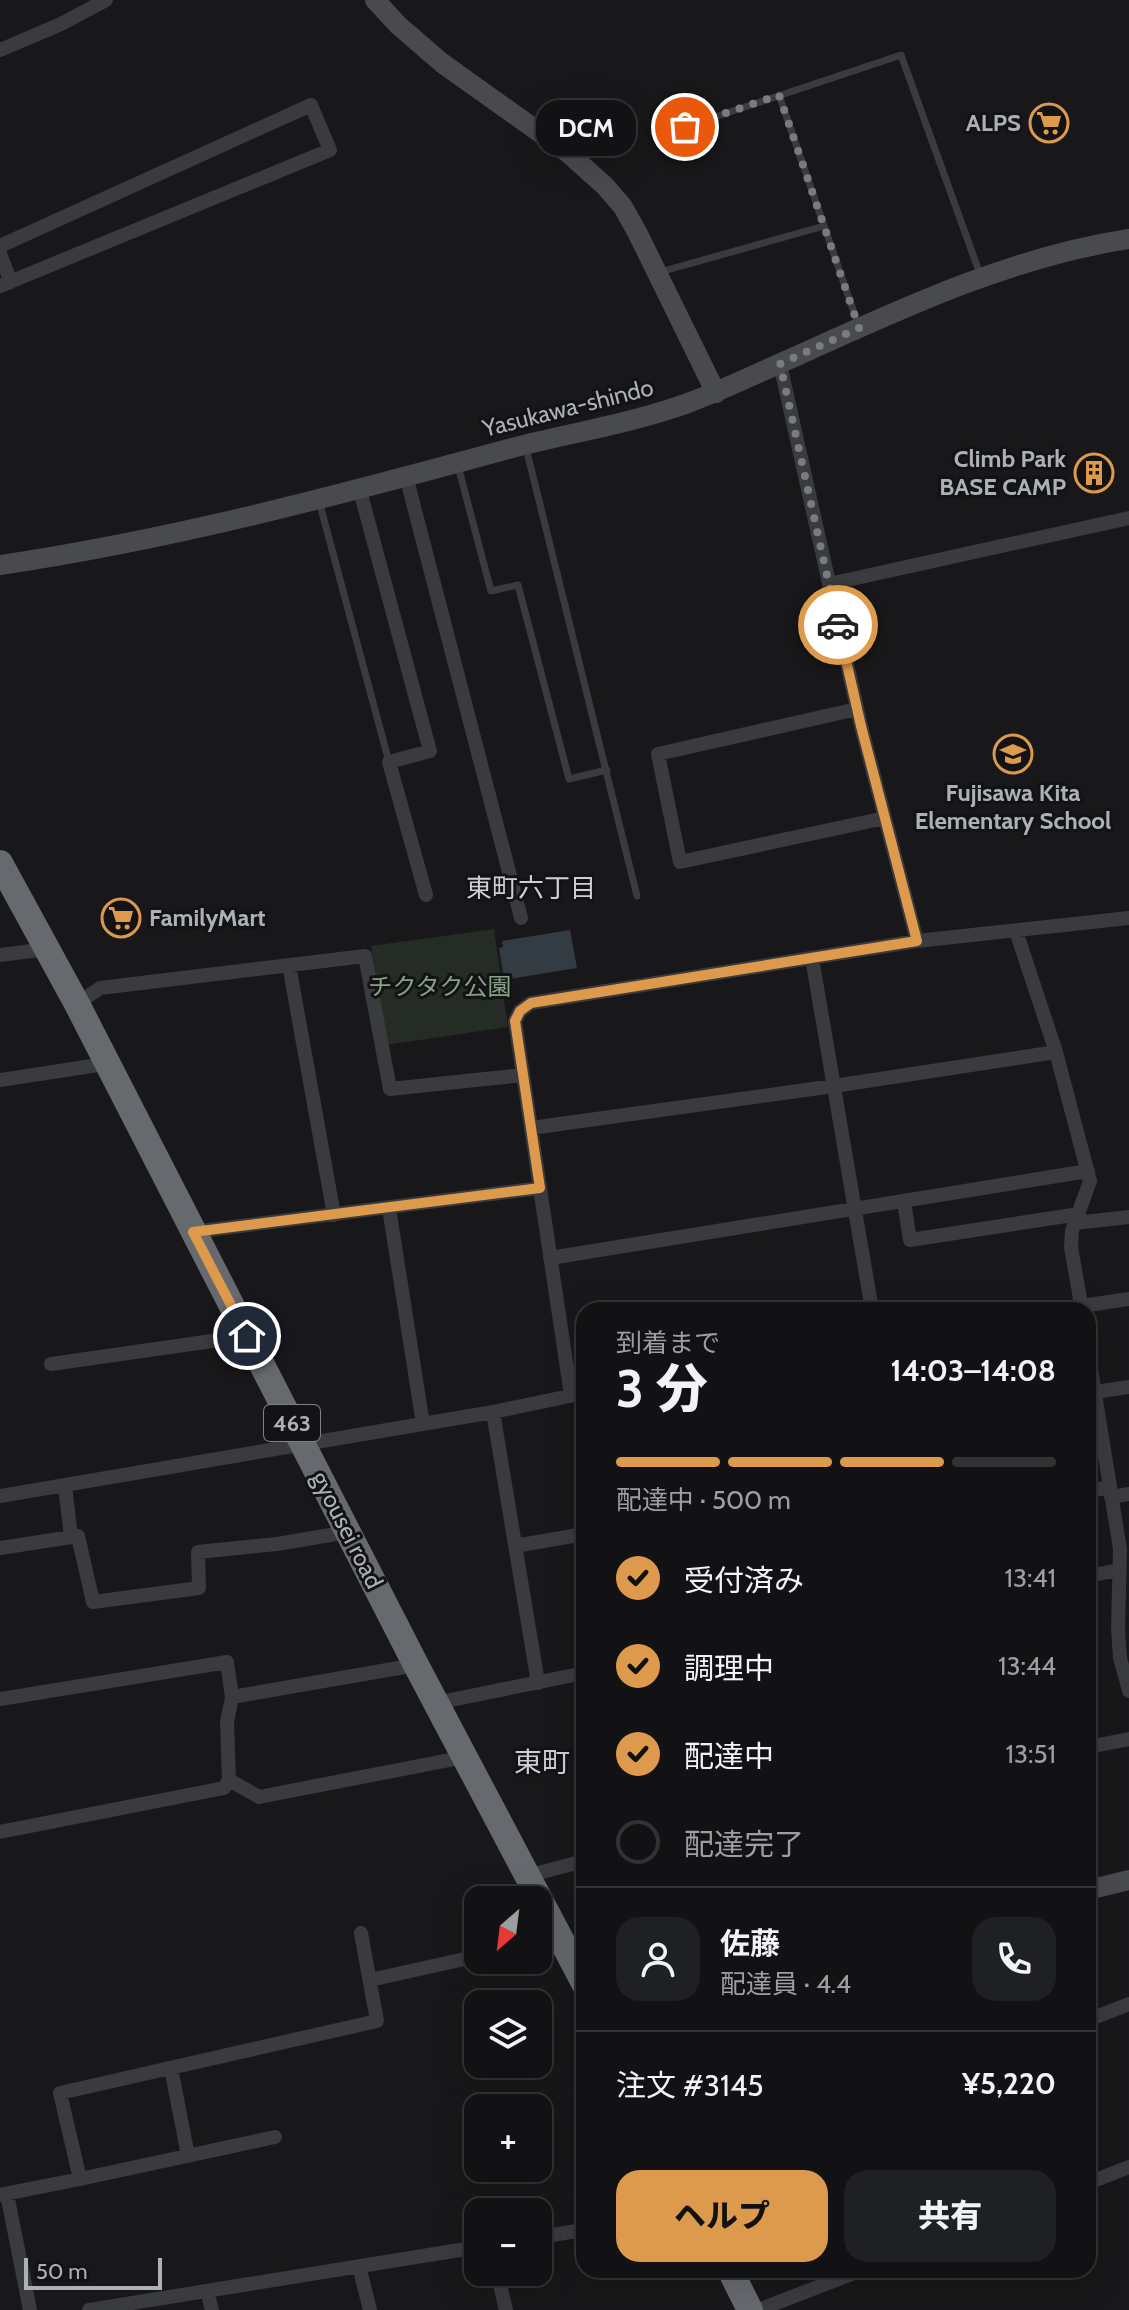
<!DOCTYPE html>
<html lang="ja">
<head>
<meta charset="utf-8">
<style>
  :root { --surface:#121214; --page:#1f2022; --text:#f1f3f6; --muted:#9c9ea0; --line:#313234; --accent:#de9a4c }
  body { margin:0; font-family:Cabin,"Noto Sans JP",sans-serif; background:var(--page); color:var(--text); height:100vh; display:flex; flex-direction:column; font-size:30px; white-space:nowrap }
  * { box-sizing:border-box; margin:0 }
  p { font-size:26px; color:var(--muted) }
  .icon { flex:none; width:44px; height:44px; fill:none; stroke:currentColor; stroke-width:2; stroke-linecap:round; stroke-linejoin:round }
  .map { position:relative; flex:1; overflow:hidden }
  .side { position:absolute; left:576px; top:1302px; width:520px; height:976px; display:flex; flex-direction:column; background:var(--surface); border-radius:24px; box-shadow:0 8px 32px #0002,0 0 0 2px var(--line) }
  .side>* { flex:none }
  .needle { width:52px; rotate:208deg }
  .fabs { position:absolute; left:464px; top:1886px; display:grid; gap:16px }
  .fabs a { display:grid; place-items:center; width:88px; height:88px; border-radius:16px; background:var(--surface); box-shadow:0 8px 32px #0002,0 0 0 2px var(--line); font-size:40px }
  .scale { position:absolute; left:24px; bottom:20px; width:138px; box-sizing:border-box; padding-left:8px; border:4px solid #acb1b8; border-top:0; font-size:22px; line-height:28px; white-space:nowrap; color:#acb1b8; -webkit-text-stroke:6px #131315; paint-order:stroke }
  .pin { position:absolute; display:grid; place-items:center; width:68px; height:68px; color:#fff; margin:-34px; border:4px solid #fff; border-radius:50%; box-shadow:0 2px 8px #0007 }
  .courier { position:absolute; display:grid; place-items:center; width:80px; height:80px; margin:-40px; border:6px solid #de9a4c; border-radius:50%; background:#fff; color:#222; box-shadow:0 2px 10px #0007 }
  .bubble { position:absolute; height:56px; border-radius:24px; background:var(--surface); box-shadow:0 8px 32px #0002,0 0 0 2px var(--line); font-size:26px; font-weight:800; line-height:56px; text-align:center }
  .head em { font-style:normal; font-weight:800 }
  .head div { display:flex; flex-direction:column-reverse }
  .head { display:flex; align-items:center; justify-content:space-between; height:136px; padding:0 40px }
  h1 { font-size:52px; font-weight:800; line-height:60px }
  .bar { display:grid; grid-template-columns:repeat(4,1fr); gap:12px 8px; align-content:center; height:96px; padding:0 40px }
  .bar i { height:10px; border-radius:6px; background:var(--line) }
  .bar .on { background:var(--accent) }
  .bar p { grid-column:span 4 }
  .line { display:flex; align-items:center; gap:20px; padding:0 40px; border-top:2px solid var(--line) }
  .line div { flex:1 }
  .round { display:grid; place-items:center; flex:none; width:84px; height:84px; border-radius:24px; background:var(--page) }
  ol { padding:0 40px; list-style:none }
  li { display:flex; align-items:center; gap:24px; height:88px }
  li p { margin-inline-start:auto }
  li .icon { padding:8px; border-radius:50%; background:var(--accent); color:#111; stroke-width:4 }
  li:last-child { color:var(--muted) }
  li i { width:44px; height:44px; border:4px solid var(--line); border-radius:50% }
  .primary-button { display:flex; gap:16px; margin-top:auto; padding:16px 40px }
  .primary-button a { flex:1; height:92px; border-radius:24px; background:var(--accent); color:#111; font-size:32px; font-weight:800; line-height:92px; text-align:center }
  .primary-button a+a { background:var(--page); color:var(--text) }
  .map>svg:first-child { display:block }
  .green { fill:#252c25 }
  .water { fill:#333c42 }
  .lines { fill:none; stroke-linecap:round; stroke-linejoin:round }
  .lane { stroke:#3a3b3e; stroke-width:7 }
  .street { stroke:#3a3b3e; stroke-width:14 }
  .secondary { stroke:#484a4e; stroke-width:20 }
  .highway { stroke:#666a6f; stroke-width:26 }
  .done { stroke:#787b81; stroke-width:8; stroke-dasharray:0 14.4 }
  .route { stroke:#de9a4c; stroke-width:10 }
  .labels { text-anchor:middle; stroke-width:6; stroke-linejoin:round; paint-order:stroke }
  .shield { fill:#131315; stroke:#7e8287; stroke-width:2 }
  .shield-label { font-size:22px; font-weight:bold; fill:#acb1b8 }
  .poi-label { font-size:24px; font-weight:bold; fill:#acb1b8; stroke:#131315; text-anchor:end }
  .street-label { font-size:24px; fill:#acb1b8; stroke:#131315 }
  .park-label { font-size:24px; fill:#87a185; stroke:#131315 }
  .neighbourhood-label { font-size:26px; fill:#ccd0d5; stroke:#131315 }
  .quarter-label { font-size:28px; fill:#ccd0d5; stroke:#131315 }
</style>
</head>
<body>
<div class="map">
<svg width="1129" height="2310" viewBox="0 0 1129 2310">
  <rect width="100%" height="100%" fill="#18181a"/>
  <path class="green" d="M494,929L508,1027L386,1045L371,946Z"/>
  <path class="water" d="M570,930L577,968L504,980L499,948L503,947L502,941Z"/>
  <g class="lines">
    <path class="lane" d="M779,95L859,327
      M685,127L901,55L980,274
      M660,272L824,226
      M526,448L637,896
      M458,466L491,591L518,585L569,779L607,770
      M319,501L389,762"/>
    <path class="street" d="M0,50L61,24L106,0
      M0,246L311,105L330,150L0,286
      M0,254L11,282
      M780,364L861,726L917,941
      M406,476L521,918
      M359,487L430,751L389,762L426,895
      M829,584L1129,518
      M857,709L658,754L680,862L885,818
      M1016,931L1056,1052L1090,1181L1072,1231L1071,1247L1082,1310
      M0,955L47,949
      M812,958L872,1310
      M289,965L334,1215
      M77,1004L100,988L365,956L390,1089L523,1075
      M0,1080L105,1064
      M531,1128L834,1086L1056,1052
      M904,1202L910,1240L1079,1214
      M389,1208L423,1424
      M1075,1223L1129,1217
      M193,1232L540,1188
      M550,1258L1088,1171
      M1081,1306L1129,1299
      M1088,1351L1120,1549L1118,1629L1120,1658L1129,1691
      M51,1364L247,1336
      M1095,1392L1129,1387
      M571,1395L515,1021L520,1011L531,1003L917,941L1129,918
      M493,1412L538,1683
      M65,1486L71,1537
      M1088,1491L1110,1487
      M0,1496L493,1412L584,1393
      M1111,1497L1129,1494
      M515,1546L584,1534
      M0,1548L78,1536L93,1602L199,1588L198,1552L277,1544L348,1532
      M1088,1576L1119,1570
      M0,1699L227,1662L232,1697
      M436,1703L584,1673
      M1088,1747L1129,1739
      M229,1780L259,1797L465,1757
      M0,1832L224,1788L229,1780L227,1722L232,1697L416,1665
      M527,1876L584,1861
      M538,1944L560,1939
      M370,1980L478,1956
      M1088,2020L1129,2004
      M171,2068L188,2156
      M80,2179L275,2137
      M1088,2183L1129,2167
      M7,2194L30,2310
      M0,2195L80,2179L60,2093L377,2021L361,1933
      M538,2237L584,2230
      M359,2266L370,2310
      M497,2272L506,2310
      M207,2291L212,2310
      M89,2310L478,2247
      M758,2310L862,2270"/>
    <path class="secondary" d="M375,0L398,25L442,63L567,152L605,186L623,207L638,234L716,393
      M0,565C170,540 335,496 501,451C563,434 627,425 688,403C726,389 762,371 799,355C907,306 1012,257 1129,239
      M1088,1890L1129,1880"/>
    <path class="highway" d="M0,863L77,1004L416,1665L584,1983
      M730,2270L750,2310"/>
  </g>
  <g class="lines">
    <path class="done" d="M685,127L779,95L859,328L780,364L838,625"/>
    <path class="route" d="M247,1336L193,1232L540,1188L515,1021L520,1011L531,1003L917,941L861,726L838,625"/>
  </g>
  <defs>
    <symbol id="supermarket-ring" viewBox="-11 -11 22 22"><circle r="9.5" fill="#131315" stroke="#de9a4c" stroke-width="1.5"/><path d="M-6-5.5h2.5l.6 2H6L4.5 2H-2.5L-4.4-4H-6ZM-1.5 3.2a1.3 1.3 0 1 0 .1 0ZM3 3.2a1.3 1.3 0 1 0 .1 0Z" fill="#de9a4c"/></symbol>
    <symbol id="building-ring" viewBox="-11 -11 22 22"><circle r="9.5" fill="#131315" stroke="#de9a4c" stroke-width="1.5"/><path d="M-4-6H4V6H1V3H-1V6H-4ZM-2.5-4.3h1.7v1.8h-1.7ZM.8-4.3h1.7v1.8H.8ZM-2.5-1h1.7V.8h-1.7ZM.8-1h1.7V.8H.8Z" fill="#de9a4c"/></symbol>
    <symbol id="school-ring" viewBox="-11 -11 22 22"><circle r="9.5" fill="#131315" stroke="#de9a4c" stroke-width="1.5"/><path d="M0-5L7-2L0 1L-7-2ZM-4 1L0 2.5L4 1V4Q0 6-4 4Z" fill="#de9a4c"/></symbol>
  </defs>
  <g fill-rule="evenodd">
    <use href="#supermarket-ring" x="1027" y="101" width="44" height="44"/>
    <use href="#building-ring" x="1072" y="451" width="44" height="44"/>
    <use href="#school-ring" x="991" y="732" width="44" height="44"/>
    <use href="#supermarket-ring" x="99" y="896" width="44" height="44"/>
  </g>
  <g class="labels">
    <rect class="shield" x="264" y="1405" width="56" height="36" rx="6"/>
    <g class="shield-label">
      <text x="292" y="1431">463</text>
    </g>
    <g class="poi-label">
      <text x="1021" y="131">ALPS</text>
      <text x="1066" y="467">Climb Park<tspan x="1066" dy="28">BASE CAMP</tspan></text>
      <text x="1013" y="801" text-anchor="middle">Fujisawa Kita<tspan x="1013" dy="28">Elementary School</tspan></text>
      <text x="149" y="926" text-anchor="start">FamilyMart</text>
    </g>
    <g class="street-label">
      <text transform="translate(568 408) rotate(-14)" y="8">Yasukawa-shindo</text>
      <text transform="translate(347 1530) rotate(63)" y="8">gyousei road</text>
    </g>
    <g class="park-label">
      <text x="440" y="995">チクタク公園</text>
    </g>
    <g class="neighbourhood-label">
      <text x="531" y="897">東町六丁目</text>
    </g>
    <g class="quarter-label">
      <text x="542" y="1772">東町</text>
    </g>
  </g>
</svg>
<div class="fabs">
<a><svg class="needle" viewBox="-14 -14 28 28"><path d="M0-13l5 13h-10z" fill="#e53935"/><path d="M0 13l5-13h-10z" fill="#9c9ea0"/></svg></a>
<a><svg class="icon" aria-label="layers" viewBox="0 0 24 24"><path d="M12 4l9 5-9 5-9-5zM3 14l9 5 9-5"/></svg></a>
<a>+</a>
<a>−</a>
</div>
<div class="scale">50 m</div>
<div class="pin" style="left:685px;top:127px;background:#ea580c"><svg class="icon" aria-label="bag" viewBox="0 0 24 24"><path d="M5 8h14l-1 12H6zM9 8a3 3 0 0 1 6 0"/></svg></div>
<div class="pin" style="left:247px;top:1336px;background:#1f2937"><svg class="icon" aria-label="home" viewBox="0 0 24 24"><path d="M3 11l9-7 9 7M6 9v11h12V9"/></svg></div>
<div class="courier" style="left:838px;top:625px"><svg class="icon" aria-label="car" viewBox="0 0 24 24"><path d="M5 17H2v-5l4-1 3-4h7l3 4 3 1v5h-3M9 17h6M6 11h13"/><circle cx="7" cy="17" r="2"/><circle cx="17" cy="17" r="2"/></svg></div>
<div class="bubble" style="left:536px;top:100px;width:100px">DCM</div>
<section class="side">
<div class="head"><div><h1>3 分</h1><p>到着まで</p></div><em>14:03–14:08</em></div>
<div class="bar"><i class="on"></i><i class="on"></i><i class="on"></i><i></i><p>配達中 · 500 m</p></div>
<ol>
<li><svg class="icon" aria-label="check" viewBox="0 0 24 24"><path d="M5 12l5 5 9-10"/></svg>受付済み<p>13:41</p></li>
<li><svg class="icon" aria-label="check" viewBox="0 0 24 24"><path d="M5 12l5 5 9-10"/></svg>調理中<p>13:44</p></li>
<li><svg class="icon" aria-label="check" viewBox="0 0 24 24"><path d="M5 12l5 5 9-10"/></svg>配達中<p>13:51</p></li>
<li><i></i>配達完了</li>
</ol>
<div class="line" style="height:144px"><a class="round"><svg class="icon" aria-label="person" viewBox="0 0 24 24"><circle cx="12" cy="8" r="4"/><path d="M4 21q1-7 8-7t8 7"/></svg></a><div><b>佐藤</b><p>配達員 · 4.4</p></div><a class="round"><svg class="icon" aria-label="phone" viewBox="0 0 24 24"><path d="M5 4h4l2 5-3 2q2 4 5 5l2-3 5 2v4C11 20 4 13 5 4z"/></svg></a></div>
<div class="line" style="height:104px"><div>注文 #3145</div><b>¥5,220</b></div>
<div class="primary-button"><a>ヘルプ</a><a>共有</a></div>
</section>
</div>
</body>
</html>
